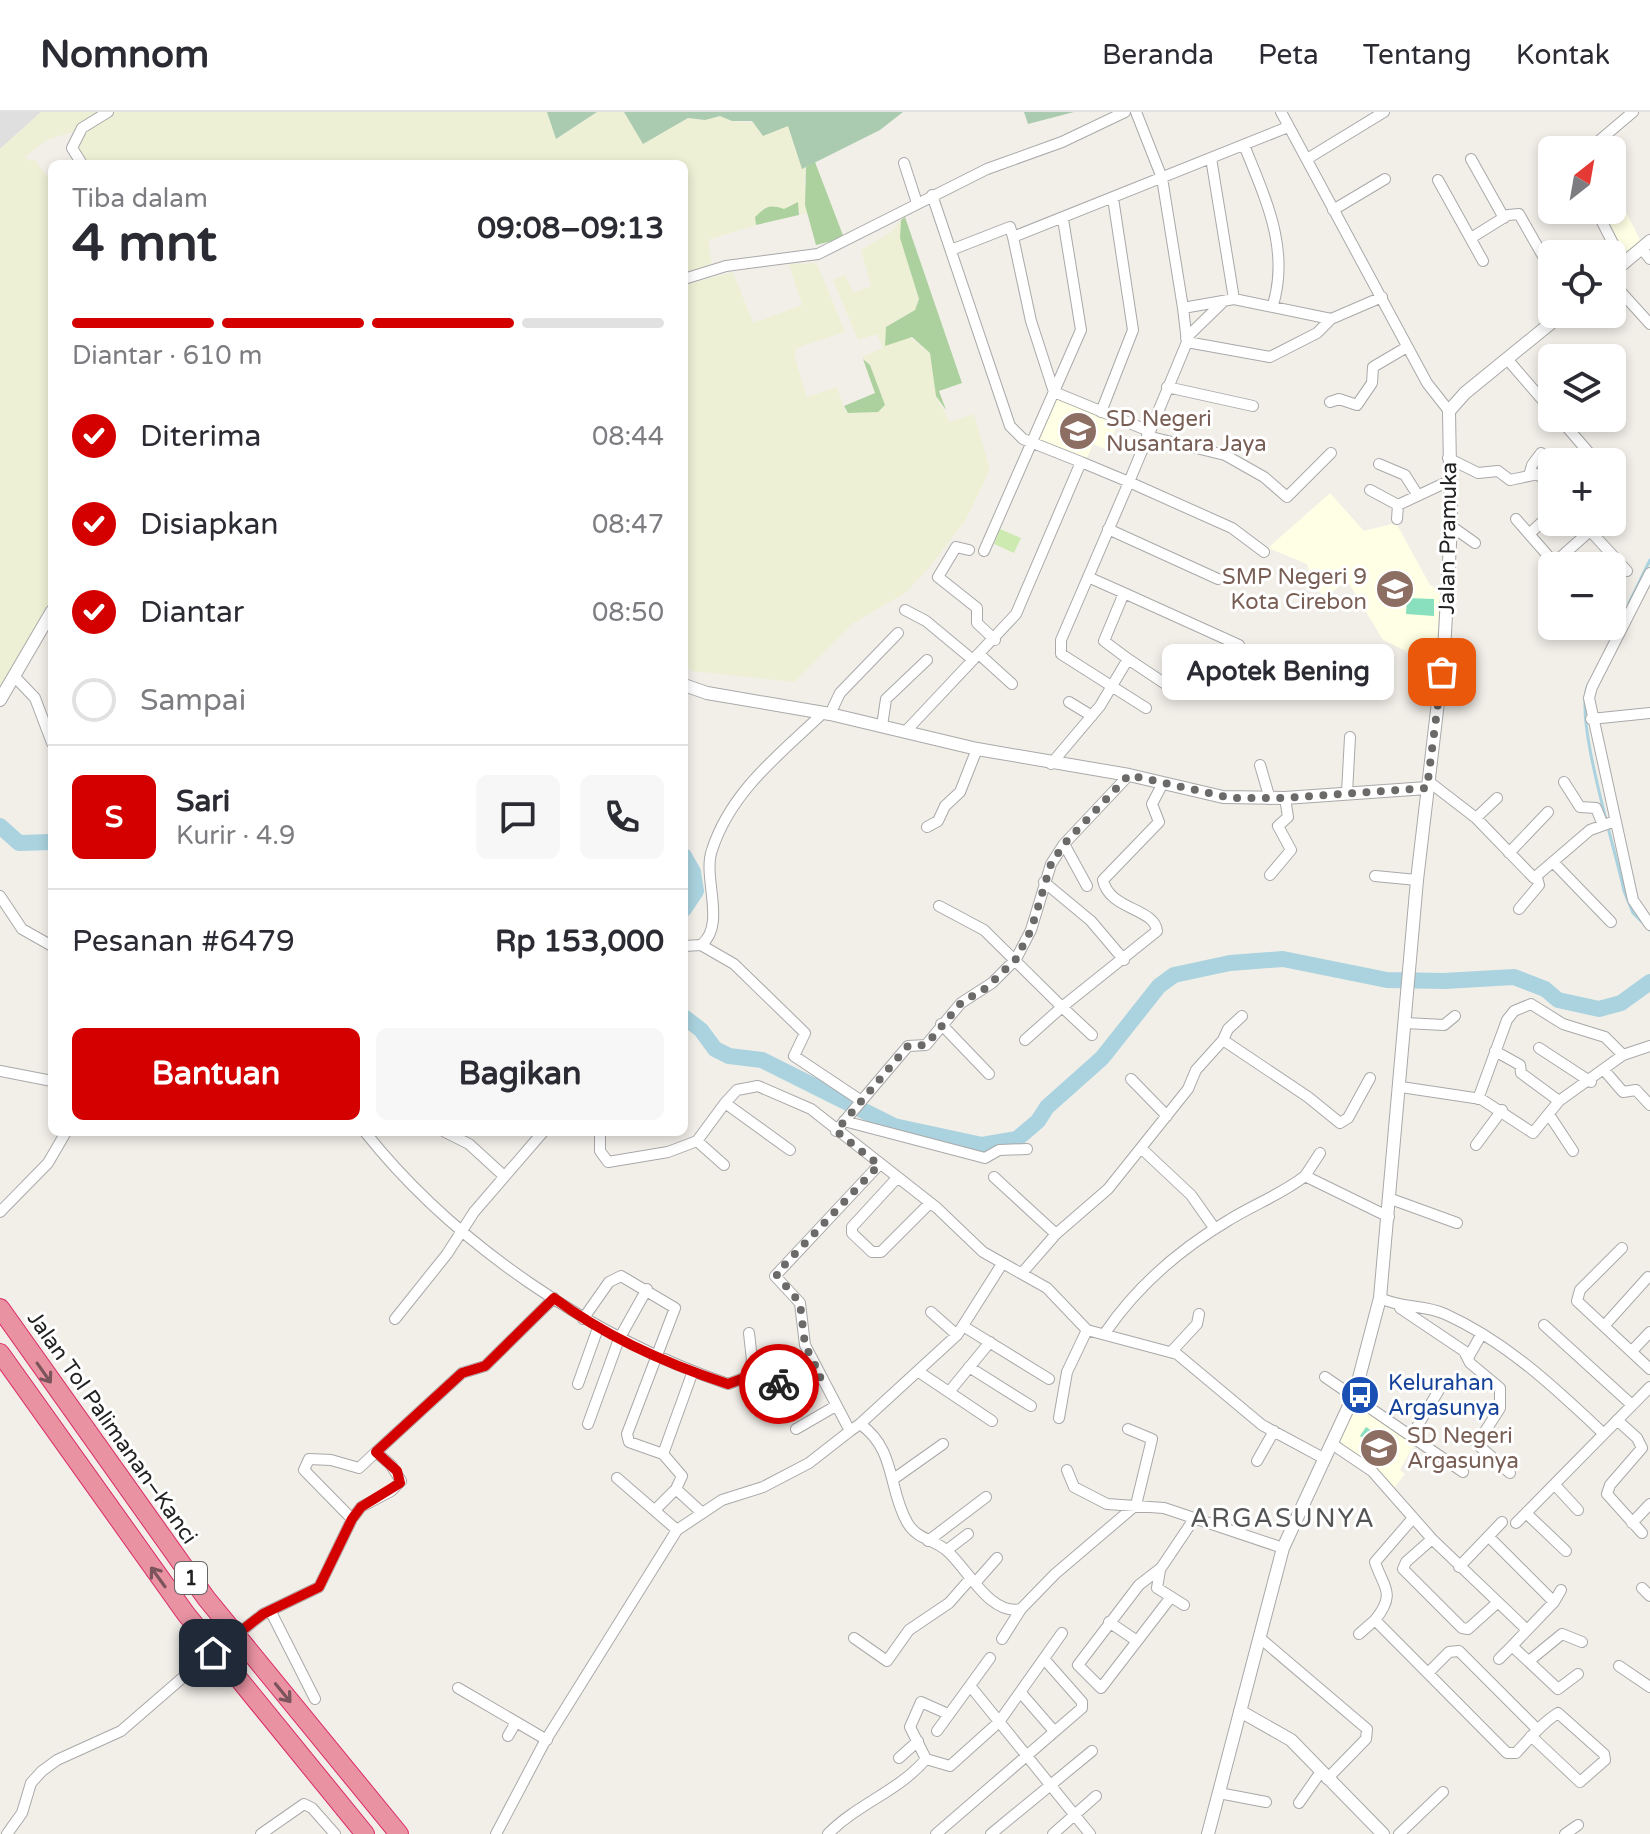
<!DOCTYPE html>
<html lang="id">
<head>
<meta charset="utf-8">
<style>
  :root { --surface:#fff; --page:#f7f7f7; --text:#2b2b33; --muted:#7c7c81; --line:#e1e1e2; --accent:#d40000 }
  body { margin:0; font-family:"Varela Round",sans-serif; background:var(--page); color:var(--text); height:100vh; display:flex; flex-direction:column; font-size:30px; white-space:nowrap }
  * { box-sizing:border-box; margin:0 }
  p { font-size:26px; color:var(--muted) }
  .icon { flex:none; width:44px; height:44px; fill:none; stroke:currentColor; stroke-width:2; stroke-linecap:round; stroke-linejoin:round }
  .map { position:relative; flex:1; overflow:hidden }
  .details { position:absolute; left:48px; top:48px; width:640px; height:976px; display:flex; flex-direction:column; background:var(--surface); border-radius:12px; box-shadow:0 4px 12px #0003 }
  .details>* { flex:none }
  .needle { width:52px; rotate:31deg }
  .tools { position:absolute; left:1538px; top:24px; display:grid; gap:16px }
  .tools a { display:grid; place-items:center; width:88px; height:88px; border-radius:12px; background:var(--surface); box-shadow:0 4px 12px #0003; font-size:40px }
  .pin { position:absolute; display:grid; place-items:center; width:68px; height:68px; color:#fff; margin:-34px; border-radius:16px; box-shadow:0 4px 12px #0006 }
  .courier { position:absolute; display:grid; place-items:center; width:80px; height:80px; margin:-40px; border:6px solid #d40000; border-radius:50%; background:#fff; color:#222; box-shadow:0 2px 10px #0007 }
  .bubble { position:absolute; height:56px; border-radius:12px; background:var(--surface); box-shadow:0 4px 12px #0003; font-size:26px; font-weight:700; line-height:56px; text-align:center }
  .overview em { font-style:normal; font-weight:700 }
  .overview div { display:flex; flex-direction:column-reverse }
  .overview { display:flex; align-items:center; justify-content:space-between; height:136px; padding:0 24px }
  h1 { font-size:52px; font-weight:700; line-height:60px }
  .bar { display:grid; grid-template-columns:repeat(4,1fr); gap:12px 8px; align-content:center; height:96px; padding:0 24px }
  .bar i { height:10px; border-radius:6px; background:var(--line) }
  .bar .selected { background:var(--accent) }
  .bar p { grid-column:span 4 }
  .line { display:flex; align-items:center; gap:20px; padding:0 24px; border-top:2px solid var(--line) }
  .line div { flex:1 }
  .round { display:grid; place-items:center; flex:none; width:84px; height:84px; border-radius:12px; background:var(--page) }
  ol { padding:0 24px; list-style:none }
  li { display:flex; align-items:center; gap:24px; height:88px }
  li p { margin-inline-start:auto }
  li .icon { padding:8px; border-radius:50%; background:var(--accent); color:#fff; stroke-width:4 }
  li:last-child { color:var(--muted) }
  li i { width:44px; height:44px; border:4px solid var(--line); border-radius:50% }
  .action { display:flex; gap:16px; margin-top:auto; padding:16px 24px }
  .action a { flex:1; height:92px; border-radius:12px; background:var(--accent); color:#fff; font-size:32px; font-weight:700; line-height:92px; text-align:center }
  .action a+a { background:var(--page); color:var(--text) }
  header { display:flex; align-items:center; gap:48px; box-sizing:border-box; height:112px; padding:0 40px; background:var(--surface); border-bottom:2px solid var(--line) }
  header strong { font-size:38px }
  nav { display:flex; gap:44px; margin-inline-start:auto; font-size:28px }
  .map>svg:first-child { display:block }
  .residential { fill:#e0dfdf }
  .education { fill:#ffffe5 }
  .farmland { fill:#eef0d5 }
  .grass { fill:#cdebb0 }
  .forest { fill:#add19e }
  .cemetery { fill:#aacbaf }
  .pitch { fill:#88e0be }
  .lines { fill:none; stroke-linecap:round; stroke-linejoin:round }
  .stream { stroke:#aad3df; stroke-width:3 }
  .river { stroke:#aad3df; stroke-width:16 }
  .minor-casing { stroke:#a9a9a9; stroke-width:12 }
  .tertiary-casing { stroke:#a9a9a9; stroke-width:14 }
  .motorway-casing { stroke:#dc2a67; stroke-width:20 }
  .minor { stroke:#fff; stroke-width:10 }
  .tertiary { stroke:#fff; stroke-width:12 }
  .motorway { stroke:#e892a2; stroke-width:18 }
  .minor-bridge-casing { stroke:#a9a9a9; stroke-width:12; stroke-linecap:butt }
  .minor-bridge { stroke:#fff; stroke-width:10 }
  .oneway { stroke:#7b545c }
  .done { stroke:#6b6a68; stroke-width:8; stroke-dasharray:0 14.4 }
  .route { stroke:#d40000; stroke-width:10 }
  .labels { text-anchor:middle; stroke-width:6; stroke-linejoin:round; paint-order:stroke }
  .shield { fill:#fff; stroke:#646464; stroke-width:2 }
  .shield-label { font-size:20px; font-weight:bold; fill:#222 }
  .education-label { font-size:22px; fill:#785e54; stroke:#fff; text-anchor:start }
  .street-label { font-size:22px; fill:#222; stroke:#fff }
  .transit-label { font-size:22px; fill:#164399; stroke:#fff; text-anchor:start }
  .quarter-label { font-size:26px; letter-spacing:2px; fill:#555; stroke:#fff }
</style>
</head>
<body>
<header>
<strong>Nomnom</strong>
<nav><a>Beranda</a><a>Peta</a><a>Tentang</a><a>Kontak</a></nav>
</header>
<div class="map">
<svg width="1650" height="1722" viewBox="0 0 1650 1722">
  <rect width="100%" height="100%" fill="#f2efe9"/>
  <path class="residential" d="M0,0H41L0,37Z"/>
  <path class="education" d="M1612,72L1641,130L1622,145L1598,98H1612Z
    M1061,286L1118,311L1107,338L1093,332L1087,346L1038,327L1056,288Z
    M1330,381L1364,419L1396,411L1430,473L1440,478L1435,574L1423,556L1404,538L1383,528L1347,468L1325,486L1313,473L1307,452L1268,436Z
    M1359,1290L1416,1329L1400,1358L1405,1362L1391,1380L1376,1360L1340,1329Z"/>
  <path class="farmland" d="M41,0H100L75,19L45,29L25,45L29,49L34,47L46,64L52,60V492L0,582V37Z
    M113,0H547L557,27L597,0H624L643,32L688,6L705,8L720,4L732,9L788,14L802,56L806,55L804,71L809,101L799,103L801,99L792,92L784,97L765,95L755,108L756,113L708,128L712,152L684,161V52H86L77,32L83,18Z
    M901,108L900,126L919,187L915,198L891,211L930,241L936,284L950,310L974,302L990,358L965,409L927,458L905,481L852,512L794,570L692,559L684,552V173L733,160L753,211L802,193L789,152L813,151L818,154L845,220L796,236L795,246L807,285L837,275L845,299L875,300L885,293L870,253L862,245L883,236L877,222L858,228L833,168L845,163L853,181L871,174L861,138L891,120Z"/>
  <path class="grass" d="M1000,417L1021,426L1014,441L994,432Z"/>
  <path class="forest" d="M815,50L844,126L816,133L805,93L806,55Z
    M798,90L799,103L756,113L755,105C766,95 768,92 784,97Z
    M905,105L962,271L939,279L946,298L936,284L930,241L912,225L885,234L886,215L915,198L919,187L900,126L901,108Z
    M863,247L870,253L885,293L878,300L848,301L844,294L875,281Z"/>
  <path class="cemetery" d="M547,0H597L556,27Z
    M624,0H903L880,18L802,57L788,14L763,24L752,9H732L720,4L705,8L688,6L643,32Z
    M1024,0H1074L1028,12Z"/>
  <path class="pitch" d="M1407,486L1434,487V504L1406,502Z
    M1366,1315L1390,1331L1383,1341L1360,1324Z"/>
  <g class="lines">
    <path class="stream" d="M1629,491L1650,448
      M1588,573C1573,604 1616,739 1624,779L1633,801L1650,818"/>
    <path class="river" d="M0,714L19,731L52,730
      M684,744L693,760L696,779L684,797
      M684,905L701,918L715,937L729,944L762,948L894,1014L982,1033L1017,1027L1038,1009L1047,995L1102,946L1159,874L1174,863L1230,851L1283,847L1387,868L1444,869L1514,865L1545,877L1558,888L1599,897L1621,891L1650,870"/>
    <defs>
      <path id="minor" d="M1136,0L1162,66L1183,196L1234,187L1331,207L1382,185
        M1281,0L1427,271L1449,299
        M1244,33C1265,86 1290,136 1273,193
        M1588,38L1633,0
        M1211,46L1234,187
        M1307,47L1384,0
        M1471,47L1504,106
        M904,51L917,91
        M82,52L72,36L82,16L108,0
        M1438,68L1483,149
        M932,83L1010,314L1023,327L1081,350
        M1333,98L1385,67
        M1596,98L1623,151
        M1471,126L1508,103L1519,102L1552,160
        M1641,136L1650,147
        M951,138L1010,115L1013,125
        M684,167L726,154L818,142L987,57L1062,30L1125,0
        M1612,170L1650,212
        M1183,196L1187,230L1129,370L1232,416L1264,440
        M1186,226L1222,191
        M1187,230L1270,245L1317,221L1331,207
        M1507,247L1552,299
        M1167,275L1253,294
        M1330,290L1339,287L1357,293L1372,271L1373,255L1407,235
        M1101,300L1133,218L1113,86
        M1559,306L1597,350
        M1149,319L1054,280L1031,209L1013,125L1288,15
        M1147,324L1225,343L1264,365L1287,385L1331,341
        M1448,346L1478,361L1498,359L1510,368L1538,362L1552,376
        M1379,352L1405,363L1417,382
        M1529,364L1532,353L1541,341
        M1612,367L1615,370
        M1370,378L1398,393L1449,369
        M1552,401L1529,422L1557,454
        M1397,407L1398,393
        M1516,407L1529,422
        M1582,410L1627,459
        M1451,414L1475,431
        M1108,417L1218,467
        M969,438L956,435L938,465L977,496V511L995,528
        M984,439L1081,218L1063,107
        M1554,451L1590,419
        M1650,461L1592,575L1589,586L1633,788L1650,813
        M1124,481L1239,533
        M905,498L926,509L973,548
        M979,542L1012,572
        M1128,547L1167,573
        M14,564L35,586L52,631
        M1069,590L1092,604
        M830,602L840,581L898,521
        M1591,607L1650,601
        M882,614L886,587L927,548
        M905,620L1016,502L1081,350L1129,370L1061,528V542L1146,596
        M1051,652L1100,594L1128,547L1104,529L1124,481L1088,465
        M1260,653L1270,687
        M1428,669L1476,706L1534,766L1590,718L1615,709
        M1564,670L1580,695L1596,696L1603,713
        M1347,681L1350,625
        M1476,706L1497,686
        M927,715L938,709L945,694L960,680L977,637
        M1064,732L1087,774
        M1509,741L1548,700
        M1554,751L1611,810
        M1270,763L1291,738L1278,714L1288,705L1285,686
        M1375,764L1417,768
        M1044,770L1091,809L1124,848
        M0,784L22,817L52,834
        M939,794L984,818L1062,895L1157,819C1155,796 1109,798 1103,768L1159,710L1152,692L1163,671
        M1519,797L1539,773L1537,766
        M701,833L734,852L805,921L794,944L860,988
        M684,834L701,833C727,813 702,765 712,738C731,679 780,642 823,601
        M1405,911L1444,913L1455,904
        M941,912L989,962
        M1025,928L1062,895L1092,923
        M1223,928L1228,917L1242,904
        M1539,936L1591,970
        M1495,939L1520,953L1521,961L1559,989
        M1604,958L1623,980L1636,978L1650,993
        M0,959L52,969
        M1131,967L1167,1004
        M1401,975L1481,987L1533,1021L1559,989L1623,943L1650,934
        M1478,987L1507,908L1514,899L1531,892L1563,912L1605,925L1623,943
        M1550,1004L1573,1039
        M844,1009L985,1046L999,1038L1027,1037
        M836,1019L908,934L926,933L961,891L992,871L1016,847L1031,818L1051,752L1064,732L1129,663
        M365,1020C454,1132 593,1226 728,1272L747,1265L789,1276L821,1265
        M445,1020L469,1032L504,1064
        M600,1020V1039L608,1050L668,1040L697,1029L725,991
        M697,1029L724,1053
        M1476,1033L1502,998
        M1142,1037L1191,1083L1215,1117
        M790,1038L725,991L737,978L758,974L811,997L937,1096L983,1140L1047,1176L1087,1218L1177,1242L1262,1313L1325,1347
        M879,1053L775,1164L800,1191L805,1233L850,1319L860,1312C896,1337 888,1377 907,1410C916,1427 933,1427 946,1438C967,1455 989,1504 1021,1497L1055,1462L1136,1393L1152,1327L1128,1317
        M1305,1064L1320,1041
        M994,1065L1056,1122
        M897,1066L852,1115V1121L872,1140H881L930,1091
        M1391,1087L1457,1111
        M0,1100L48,1051L66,1020
        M1622,1136L1580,1178L1577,1189L1650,1257
        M1022,1161L1056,1122L1108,1077L1188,977L1196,958L1223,928L1308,985L1340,1011L1348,1006L1370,966
        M1380,1186C1403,1197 1423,1192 1445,1202C1507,1230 1555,1276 1603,1321
        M1400,1196L1464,1239L1470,1251L1500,1276V1296L1477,1332L1510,1361
        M931,1200L957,1223
        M395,1207L447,1142L474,1100L543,1020
        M583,1207L609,1170L621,1164L675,1196L627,1322L629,1330L663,1342L682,1364L676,1377L655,1398
        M1544,1213L1632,1293
        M963,1214L1049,1267
        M1604,1214L1648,1165
        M1105,1221C1137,1174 1180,1137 1229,1108C1253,1093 1282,1082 1305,1064L1389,1105
        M1172,1239L1197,1212L1199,1202
        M1632,1239L1650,1220
        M1469,1244L1481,1223
        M969,1255L1031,1294
        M919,1260L992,1309
        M747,1265L752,1248L749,1221
        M1325,1265L1463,1360
        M578,1272L598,1216
        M949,1280L990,1230
        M1059,1306L1067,1260L1087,1218
        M1617,1308L1637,1326L1642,1336L1610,1373L1607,1382L1642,1421
        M588,1312L619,1227L647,1177
        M860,1312L957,1223L1002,1152
        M796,1317L834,1295
        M1412,1323L1442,1273
        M1332,1332L1372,1359L1432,1427L1527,1518
        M376,1340L462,1261L485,1254L554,1186
        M663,1342L693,1259
        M1257,1349L1274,1319
        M1067,1358L1074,1375L1107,1392L1164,1396L1283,1436
        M617,1366L677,1418
        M895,1366L943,1332
        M1555,1373L1578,1398
        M676,1377L700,1399
        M1413,1406L1375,1450C1383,1475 1397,1481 1375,1508L1507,1641H1516C1529,1627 1542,1611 1558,1601L1604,1642L1605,1648L1580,1670L1531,1624
        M1516,1411L1526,1401
        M1632,1411L1650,1392
        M1489,1425L1554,1490
        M1432,1427L1406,1450L1403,1457L1462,1516L1468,1517L1497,1491
        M928,1429L986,1385
        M947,1438L968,1422
        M1566,1439L1526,1401L1650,1275
        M1459,1455L1502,1410
        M1160,1458L1157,1476L1184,1493
        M975,1471L997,1446
        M1642,1476L1650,1484
        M1561,1478L1554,1490L1512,1534L1558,1577L1578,1562
        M1171,1485L1101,1576L1078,1553L1139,1473L1161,1456L1194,1407
        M271,1500L315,1587
        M263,1502L319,1475L352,1407L361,1395L391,1379L401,1369L391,1353L376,1340L359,1356L331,1348L309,1347L304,1358L352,1407
        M1109,1510L1137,1529
        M1359,1522L1375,1508
        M854,1526L887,1549L909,1518L949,1491L971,1466
        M1260,1526L1367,1617L1366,1627L1327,1667
        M1002,1527L1021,1497
        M1499,1547L1512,1534
        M1529,1549L1562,1522L1582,1530
        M1619,1554L1650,1575
        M1429,1560L1449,1540L1459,1539L1538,1618
        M971,1575L1090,1722
        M458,1576L547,1628
        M1021,1581L1054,1619
        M937,1619L990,1546
        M508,1624L516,1610
        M899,1646L918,1629
        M926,1647L950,1654L999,1610L1062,1521
        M1219,1681L1266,1690
        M1299,1691L1320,1661
        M7,1722L22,1701L31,1671L42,1659L57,1648L121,1619L188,1561
        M261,1722L304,1692L312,1696L335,1722
        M496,1722L544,1631L677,1418L722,1388L763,1375L809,1351L850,1319
        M828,1722C857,1692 899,1679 926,1647L910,1615L921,1590L948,1602
        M936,1722L1082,1596V1590L1045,1548
        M991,1722L1092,1639
        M1053,1722L1096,1684
        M1399,1722L1443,1680
        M1565,1722L1578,1713"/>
      <path id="tertiary" d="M1612,161L1650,129
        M684,573L707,581L830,602L977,637L1129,663L1223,685L1285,686L1427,676
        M0,588L52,499
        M1240,1599L1291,1628L1383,1722
        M1208,1722L1283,1436L1355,1281L1380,1186L1417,768L1444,539L1451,414L1449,299L1465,281L1562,202"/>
      <path id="motorway" d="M0,1196L206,1486L399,1722
        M0,1241L186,1502L365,1722"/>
    </defs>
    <use href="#minor" class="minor-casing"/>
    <use href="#tertiary" class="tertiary-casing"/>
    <use href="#motorway" class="motorway-casing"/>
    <use href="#minor" class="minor"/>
    <use href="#tertiary" class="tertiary"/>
    <use href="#motorway" class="motorway"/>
    <defs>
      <path id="minor-bridge" d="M188,1561L263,1502"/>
    </defs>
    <use href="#minor-bridge" class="minor-bridge-casing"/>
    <use href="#minor-bridge" class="minor-bridge"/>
  </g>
  <defs><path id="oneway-shaft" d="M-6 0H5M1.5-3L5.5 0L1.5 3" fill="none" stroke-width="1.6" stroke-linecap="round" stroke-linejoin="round" transform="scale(2)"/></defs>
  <g class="oneway">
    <use href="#oneway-shaft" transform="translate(44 1261) rotate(55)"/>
    <use href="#oneway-shaft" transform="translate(158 1465) rotate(-126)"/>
    <use href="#oneway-shaft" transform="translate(283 1581) rotate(51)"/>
  </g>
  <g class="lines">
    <path class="done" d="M779,1272L793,1275L821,1265L805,1233L800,1191L776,1162L879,1053L836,1019L908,934L926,933L961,891L986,876L1016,847L1031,818L1051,752L1064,732L1129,663L1231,686H1285L1427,676L1442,560"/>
    <path class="route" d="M213,1541L263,1502L319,1475L352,1407L361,1395L400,1371L397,1359L376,1340L462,1261L485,1254L554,1186C606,1225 667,1252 728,1272L747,1265L779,1272"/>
  </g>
  <defs>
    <symbol id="school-disc" viewBox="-11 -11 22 22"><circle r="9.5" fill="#8d6e63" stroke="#fff"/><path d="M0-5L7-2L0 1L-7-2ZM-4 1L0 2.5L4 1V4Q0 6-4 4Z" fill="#fff"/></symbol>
    <symbol id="bus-disc" viewBox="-11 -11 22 22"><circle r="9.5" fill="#1a4fb4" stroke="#fff"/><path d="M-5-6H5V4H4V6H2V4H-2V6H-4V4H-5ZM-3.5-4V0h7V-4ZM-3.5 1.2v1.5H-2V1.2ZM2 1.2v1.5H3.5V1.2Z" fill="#fff"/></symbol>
  </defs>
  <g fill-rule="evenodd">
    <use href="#school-disc" x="1056" y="297" width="44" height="44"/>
    <use href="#school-disc" x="1373" y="455" width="44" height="44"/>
    <use href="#bus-disc" x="1338" y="1261" width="44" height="44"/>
    <use href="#school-disc" x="1357" y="1314" width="44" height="44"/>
  </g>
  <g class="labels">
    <rect class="shield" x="175" y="1450" width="32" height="32" rx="6"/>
    <g class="shield-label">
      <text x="191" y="1473">1</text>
    </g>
    <g class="education-label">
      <text x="1106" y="314">SD Negeri<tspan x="1106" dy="25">Nusantara Jaya</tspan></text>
      <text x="1367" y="472" text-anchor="end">SMP Negeri 9<tspan x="1367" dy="25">Kota Cirebon</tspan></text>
      <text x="1407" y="1331">SD Negeri<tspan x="1407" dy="25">Argasunya</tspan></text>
    </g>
    <g class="street-label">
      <text transform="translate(1447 426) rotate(-89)" y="8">Jalan Pramuka</text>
      <text transform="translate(113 1315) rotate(55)" y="8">Jalan Tol Palimanan–Kanci</text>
    </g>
    <g class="transit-label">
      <text x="1388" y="1278">Kelurahan<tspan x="1388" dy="25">Argasunya</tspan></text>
    </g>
    <g class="quarter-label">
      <text x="1283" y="1415">ARGASUNYA</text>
    </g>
  </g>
</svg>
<div class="tools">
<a><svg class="needle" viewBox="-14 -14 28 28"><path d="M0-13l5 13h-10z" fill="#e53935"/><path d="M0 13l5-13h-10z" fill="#7c7c81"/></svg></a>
<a><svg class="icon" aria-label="locate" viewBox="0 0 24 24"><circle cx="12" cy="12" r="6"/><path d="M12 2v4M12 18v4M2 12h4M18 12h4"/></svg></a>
<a><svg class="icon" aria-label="layers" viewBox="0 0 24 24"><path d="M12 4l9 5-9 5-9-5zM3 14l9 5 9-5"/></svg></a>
<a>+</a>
<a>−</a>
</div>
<div class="pin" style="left:1442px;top:560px;background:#ea580c"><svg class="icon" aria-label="bag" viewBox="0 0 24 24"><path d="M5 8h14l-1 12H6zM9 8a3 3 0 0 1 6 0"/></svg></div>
<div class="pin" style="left:213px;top:1541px;background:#1f2937"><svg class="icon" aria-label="home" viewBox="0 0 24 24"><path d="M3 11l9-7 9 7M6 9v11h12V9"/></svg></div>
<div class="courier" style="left:779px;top:1272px"><svg class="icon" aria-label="bike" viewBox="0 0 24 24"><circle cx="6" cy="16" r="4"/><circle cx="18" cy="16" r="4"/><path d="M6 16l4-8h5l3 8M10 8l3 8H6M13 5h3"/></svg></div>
<div class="bubble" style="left:1162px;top:532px;width:232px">Apotek Bening</div>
<section class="details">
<div class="overview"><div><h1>4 mnt</h1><p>Tiba dalam</p></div><em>09:08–09:13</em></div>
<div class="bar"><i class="selected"></i><i class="selected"></i><i class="selected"></i><i></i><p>Diantar · 610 m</p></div>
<ol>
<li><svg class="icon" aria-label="check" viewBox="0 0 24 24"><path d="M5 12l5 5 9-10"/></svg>Diterima<p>08:44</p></li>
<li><svg class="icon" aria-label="check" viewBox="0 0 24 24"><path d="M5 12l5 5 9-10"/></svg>Disiapkan<p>08:47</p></li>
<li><svg class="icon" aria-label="check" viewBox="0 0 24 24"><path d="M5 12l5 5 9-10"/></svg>Diantar<p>08:50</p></li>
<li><i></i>Sampai</li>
</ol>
<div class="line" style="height:144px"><b class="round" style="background:var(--accent);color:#fff">S</b><div><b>Sari</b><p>Kurir · 4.9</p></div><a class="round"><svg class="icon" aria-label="chat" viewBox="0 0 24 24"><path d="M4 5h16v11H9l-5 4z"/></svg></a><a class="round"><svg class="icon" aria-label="phone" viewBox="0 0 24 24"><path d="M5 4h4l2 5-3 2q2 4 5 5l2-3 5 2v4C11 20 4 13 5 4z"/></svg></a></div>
<div class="line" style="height:104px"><div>Pesanan #6479</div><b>Rp 153,000</b></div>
<div class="action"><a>Bantuan</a><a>Bagikan</a></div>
</section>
</div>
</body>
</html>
